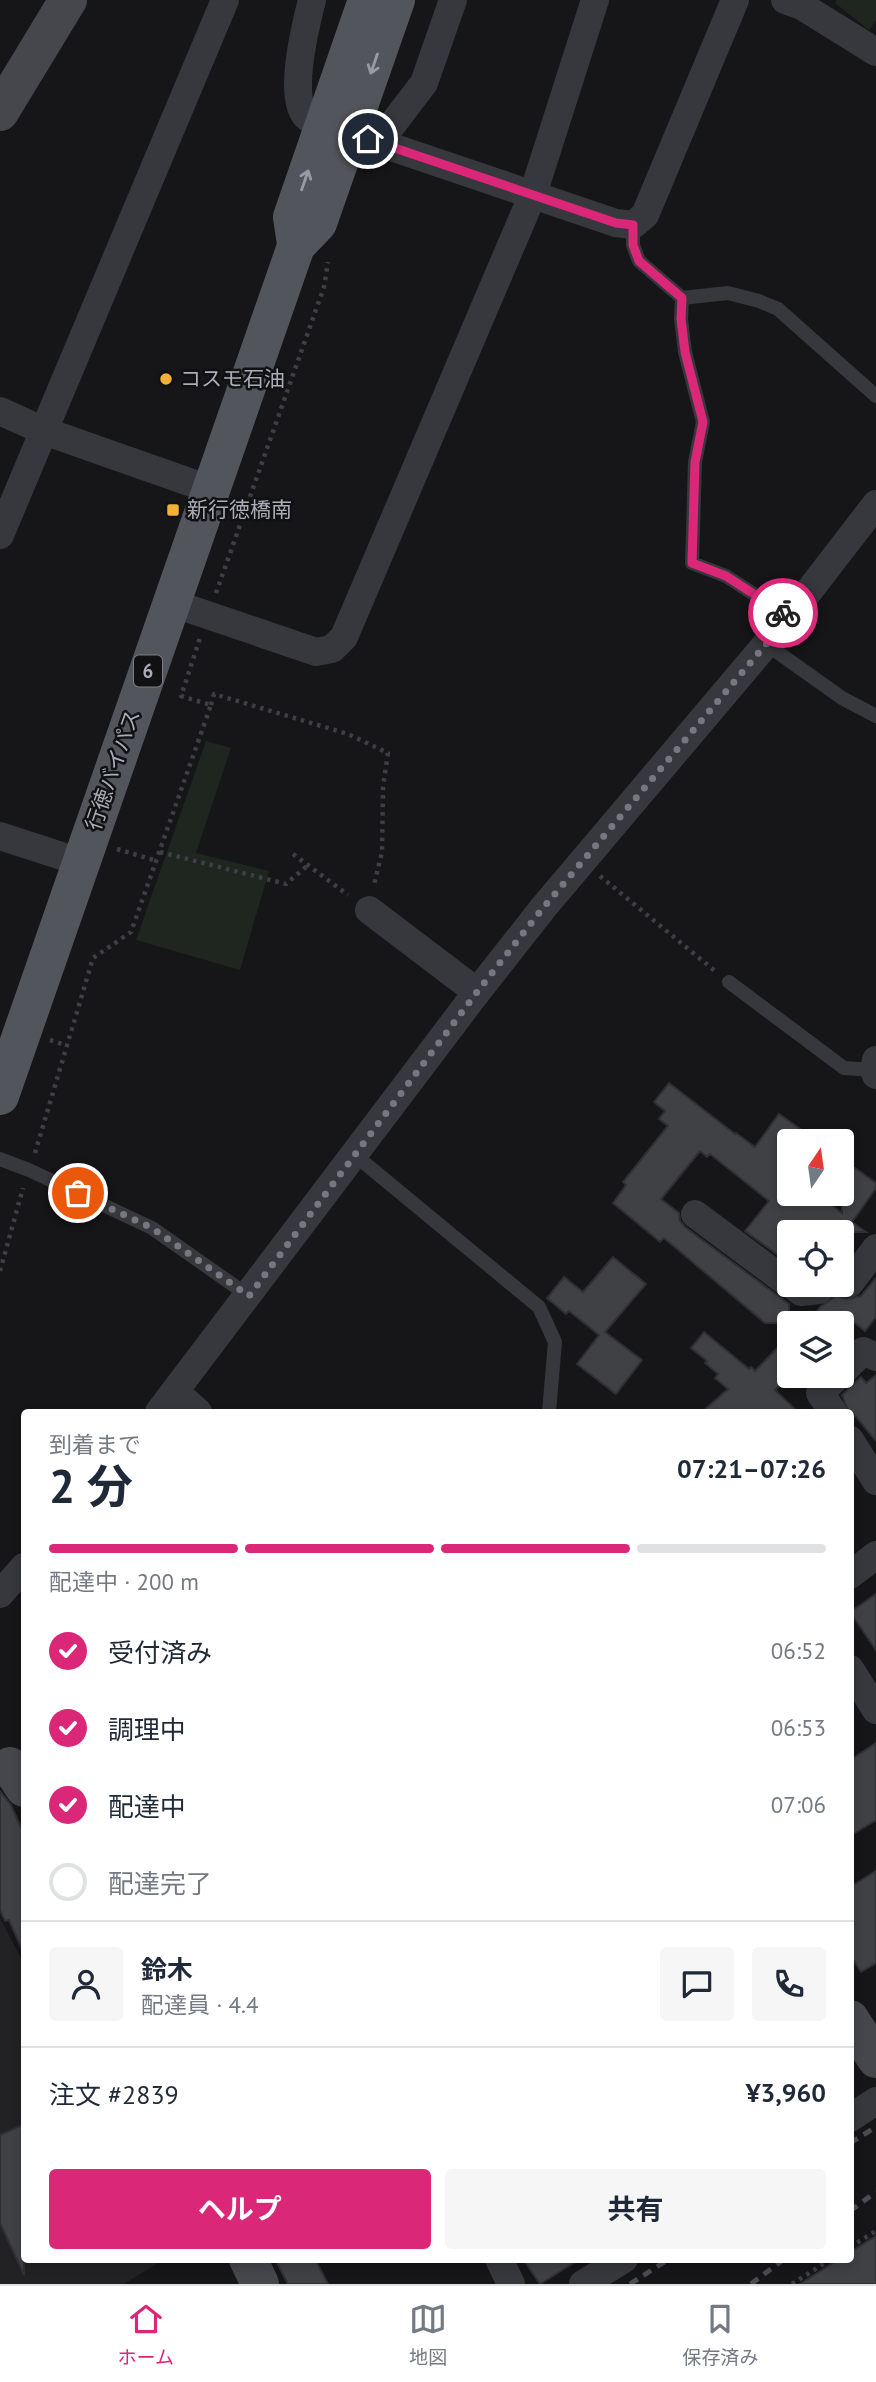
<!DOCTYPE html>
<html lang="ja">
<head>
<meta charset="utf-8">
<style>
  :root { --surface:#fff; --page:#f6f6f7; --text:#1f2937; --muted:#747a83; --line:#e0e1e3; --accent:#db2777 }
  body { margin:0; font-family:"PT Sans","Noto Sans JP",sans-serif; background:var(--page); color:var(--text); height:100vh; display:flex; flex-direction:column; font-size:26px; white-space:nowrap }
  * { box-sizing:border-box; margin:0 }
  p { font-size:23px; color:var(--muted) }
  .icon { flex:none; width:38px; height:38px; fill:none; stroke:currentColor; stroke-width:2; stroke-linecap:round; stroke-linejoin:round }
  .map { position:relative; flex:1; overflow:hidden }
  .drawer { position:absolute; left:21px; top:1409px; width:833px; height:854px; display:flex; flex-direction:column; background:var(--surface); border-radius:7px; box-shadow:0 4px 10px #0003 }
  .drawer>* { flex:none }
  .needle { width:46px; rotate:13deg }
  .controls { position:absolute; left:777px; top:1129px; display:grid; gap:14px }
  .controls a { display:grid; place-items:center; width:77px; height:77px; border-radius:7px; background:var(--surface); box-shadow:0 4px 10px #0003; font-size:35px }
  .pin { position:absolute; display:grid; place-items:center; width:60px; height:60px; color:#fff; margin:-30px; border:4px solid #fff; border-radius:50%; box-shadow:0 2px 7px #0007 }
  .courier { position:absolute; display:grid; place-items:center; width:70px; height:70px; margin:-35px; border:5px solid #db2777; border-radius:50%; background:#fff; color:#222; box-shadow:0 2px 9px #0007 }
  .overview em { font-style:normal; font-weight:700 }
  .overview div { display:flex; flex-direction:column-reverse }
  .overview { display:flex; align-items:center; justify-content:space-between; height:119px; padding:0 28px }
  h1 { font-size:46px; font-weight:700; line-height:52px }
  .bar { display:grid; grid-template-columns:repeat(4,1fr); gap:10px 7px; align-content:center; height:84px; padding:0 28px }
  .bar i { height:9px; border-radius:5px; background:var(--line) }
  .bar .active { background:var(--accent) }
  .bar p { grid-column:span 4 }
  .line { display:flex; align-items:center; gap:18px; padding:0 28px; border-top:2px solid var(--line) }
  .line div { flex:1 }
  .round { display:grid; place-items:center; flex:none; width:74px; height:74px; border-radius:7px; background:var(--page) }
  ol { padding:0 28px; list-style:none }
  li { display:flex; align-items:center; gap:21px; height:77px }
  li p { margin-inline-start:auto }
  li .icon { padding:7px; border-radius:50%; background:var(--accent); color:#fff; stroke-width:4 }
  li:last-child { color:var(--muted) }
  li i { width:38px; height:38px; border:4px solid var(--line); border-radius:50% }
  .action { display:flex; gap:14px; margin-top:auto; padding:14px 28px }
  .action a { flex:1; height:80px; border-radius:7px; background:var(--accent); color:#fff; font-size:28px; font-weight:700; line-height:80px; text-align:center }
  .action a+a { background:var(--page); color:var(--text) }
  .tab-bar { display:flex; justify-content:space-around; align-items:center; height:98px; border-top:2px solid var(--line); background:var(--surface); font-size:19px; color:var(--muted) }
  .tab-bar a { display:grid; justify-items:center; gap:4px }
  .tab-bar .active { color:var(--accent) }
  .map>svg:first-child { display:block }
  .built { fill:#222225 }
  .green { fill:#1e261f }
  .building { fill:#404145; stroke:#303034; stroke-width:2 }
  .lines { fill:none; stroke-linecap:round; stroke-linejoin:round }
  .path { stroke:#3d3f44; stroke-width:4.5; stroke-dasharray:3.5 5; stroke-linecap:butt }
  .lane { stroke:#37383d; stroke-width:14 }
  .street { stroke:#37383d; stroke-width:28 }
  .secondary { stroke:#45474d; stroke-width:38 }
  .primary { stroke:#53555c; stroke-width:38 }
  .rail { stroke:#4a4c52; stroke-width:5; stroke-dasharray:9 7; stroke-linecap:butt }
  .oneway { stroke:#979ba6 }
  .done { stroke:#757880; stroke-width:7; stroke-dasharray:0 12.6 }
  .route { stroke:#db2777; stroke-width:9 }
  .poi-dot { fill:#f2b134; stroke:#111113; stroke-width:2.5 }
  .labels { text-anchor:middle; stroke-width:5; stroke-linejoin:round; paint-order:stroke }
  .shield { fill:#111113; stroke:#7b7e86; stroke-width:2 }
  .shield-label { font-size:19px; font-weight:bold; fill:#a8adb8 }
  .poi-label { font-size:21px; fill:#a8adb8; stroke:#111113; text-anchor:start }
  .street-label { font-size:21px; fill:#a8adb8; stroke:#111113 }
</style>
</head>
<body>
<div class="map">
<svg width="876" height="2284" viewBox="0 0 876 2284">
  <rect width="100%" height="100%" fill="#161618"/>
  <path class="built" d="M0,1918L24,1964V2259H164L124,2284H0Z"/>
  <path class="green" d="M836,0H876V20L869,30L835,3Z
    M206,741L231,748L196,853L269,871L240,970L136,940Z"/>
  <path class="building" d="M669,1083L735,1134L736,1133L755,1147L779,1114L817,1141H789V1194H817L842,1213V1159L876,1183V1188L852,1222L866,1232H845L842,1237V1232H789V1263L745,1231L769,1201L710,1154L707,1157L700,1151L661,1199L679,1213L680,1221L685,1227L789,1304V1323H765L664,1238L660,1242L613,1203L626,1185L623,1182L668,1126L659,1119L665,1111L654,1102Z
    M613,1257L646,1284L605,1332L642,1360L616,1394L577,1364L599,1335L569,1311L566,1314L547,1298L564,1277L583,1292Z
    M876,1278V1317L865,1331L855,1323H808L821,1306L836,1296L847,1299L861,1296Z
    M704,1332L749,1369L751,1367L755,1371L789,1336V1375L775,1390L798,1412H702L728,1389L715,1378L718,1374L705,1363L707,1361L691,1348Z
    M876,1375V1441L852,1412H849L842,1395L861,1377L866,1383Z
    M876,1594V1650L850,1612Z
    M876,1743V1820L850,1836V1760Z
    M0,1791L11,1805L24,1834V1954L9,1920L5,1921L0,1910Z
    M876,1871V1963L861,1972L850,1955V1887Z
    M24,2124V2275L0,2223V2135Z
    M876,2236V2284H800L839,2259H850V2252Z
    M275,2259H315L328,2284H288Z
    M523,2259H580L540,2284Z"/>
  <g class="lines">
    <path class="path" d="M216,593L324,287L328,262
      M211,705L214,694L348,734L388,753L383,787L382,852L374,885
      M117,849L157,861
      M160,852L286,884L308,865
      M293,854L348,895
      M600,876L715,971
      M50,1040L65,1045
      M35,1153L93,958L131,932L211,705L181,696L200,638
      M0,1271L23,1188
      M850,2247L876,2231
      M792,2284L831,2259"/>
    <path class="lane" d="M633,225V245L639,261L682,298L728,293L759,301L778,309L876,396
      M682,298L681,319L685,352L703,422L695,462L692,563L726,576L789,617
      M766,644L842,698L876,716
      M729,982L844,1068L874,1070
      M356,1156L539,1307L555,1342L549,1412
      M0,1159L29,1170L152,1228L249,1296"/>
    <path class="street" d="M312,0C306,24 286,102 308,118C312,121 319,123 324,125
      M785,0L802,6L876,52
      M350,133L616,223L633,225L645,215L735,0
      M379,142L424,83L453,0
      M0,411L44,431L212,490
      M0,535L225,0
      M172,603L316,652L332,649L344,637L533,194L595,0
      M0,836L80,862
      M369,910L477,992
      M876,1060L874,1070L876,1075
      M695,1214L789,1284
      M842,1281L850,1283L876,1248
      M791,1284L801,1292L819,1290L824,1284
      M842,1372L863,1351L876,1357
      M176,1392L198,1412
      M159,1412L477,992L543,908L789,617L876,504
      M833,1412L820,1393L838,1376
      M850,1440L876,1481
      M850,1575L876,1555
      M0,1594L24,1567
      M850,1669L876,1710
      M850,2118L876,2101
      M499,2259L511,2284
      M583,2284L624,2259"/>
    <path class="secondary" d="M0,112L68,0
      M10,1766L24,1788
      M850,2019L876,2059
      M248,2259L260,2284"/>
    <path class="primary" d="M296,244L292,217L367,0
      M0,1096L294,252L296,246L318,223L396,0"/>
    <path class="rail" d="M850,2143L876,2127
      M850,2211L876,2192
      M630,2284L669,2259
      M751,2284L784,2259"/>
  </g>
  <defs><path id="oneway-shaft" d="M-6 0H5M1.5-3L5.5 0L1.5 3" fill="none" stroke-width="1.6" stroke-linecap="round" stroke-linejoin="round" transform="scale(1.75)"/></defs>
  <g class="oneway">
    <use href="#oneway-shaft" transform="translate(374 64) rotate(109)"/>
    <use href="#oneway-shaft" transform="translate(305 180) rotate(-71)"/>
  </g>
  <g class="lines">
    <path class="done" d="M78,1193L152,1228L249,1296L477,992L543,908L789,617L783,613"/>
    <path class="route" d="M368,139L616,223L633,225V245L639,261L682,298L681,319L685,352L703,422L695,462L692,563L726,576L783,613"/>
  </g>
  <g class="poi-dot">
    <circle cx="166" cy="379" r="7"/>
    <rect x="166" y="503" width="14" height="14" rx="3.5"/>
  </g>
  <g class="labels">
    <rect class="shield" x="134" y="655.5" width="28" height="31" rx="5"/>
    <g class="shield-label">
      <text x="148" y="678">6</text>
    </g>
    <g class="poi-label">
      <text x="180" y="386">コスモ石油</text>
      <text x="187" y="517">新行徳橋南</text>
    </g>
    <g class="street-label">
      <text transform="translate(113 770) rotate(-71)" y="7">行徳バイパス</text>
    </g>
  </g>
</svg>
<div class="controls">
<a><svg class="needle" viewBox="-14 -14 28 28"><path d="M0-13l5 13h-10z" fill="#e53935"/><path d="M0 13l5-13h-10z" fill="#747a83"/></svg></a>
<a><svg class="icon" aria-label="locate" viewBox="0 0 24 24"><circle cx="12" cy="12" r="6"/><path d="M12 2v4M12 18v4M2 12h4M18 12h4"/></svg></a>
<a><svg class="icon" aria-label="layers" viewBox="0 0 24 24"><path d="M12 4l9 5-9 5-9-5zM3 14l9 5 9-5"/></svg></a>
</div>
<div class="pin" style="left:78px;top:1193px;background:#ea580c"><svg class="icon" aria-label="bag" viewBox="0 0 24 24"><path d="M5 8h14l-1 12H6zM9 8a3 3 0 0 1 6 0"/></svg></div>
<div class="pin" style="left:368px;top:139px;background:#1f2937"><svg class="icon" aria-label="home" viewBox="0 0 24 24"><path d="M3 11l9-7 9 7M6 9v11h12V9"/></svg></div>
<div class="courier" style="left:783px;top:613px"><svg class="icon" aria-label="bike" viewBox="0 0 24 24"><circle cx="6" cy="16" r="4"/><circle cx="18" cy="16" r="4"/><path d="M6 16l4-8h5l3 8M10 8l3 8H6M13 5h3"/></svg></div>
<section class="drawer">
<div class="overview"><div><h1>2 分</h1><p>到着まで</p></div><em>07:21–07:26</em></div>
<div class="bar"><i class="active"></i><i class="active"></i><i class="active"></i><i></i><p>配達中 · 200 m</p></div>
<ol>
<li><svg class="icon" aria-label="check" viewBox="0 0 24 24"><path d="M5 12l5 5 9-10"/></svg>受付済み<p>06:52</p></li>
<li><svg class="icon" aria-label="check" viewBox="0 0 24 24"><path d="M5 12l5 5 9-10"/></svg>調理中<p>06:53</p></li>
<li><svg class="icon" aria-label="check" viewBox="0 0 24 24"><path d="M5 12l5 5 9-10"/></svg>配達中<p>07:06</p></li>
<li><i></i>配達完了</li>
</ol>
<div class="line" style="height:126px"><a class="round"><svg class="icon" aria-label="person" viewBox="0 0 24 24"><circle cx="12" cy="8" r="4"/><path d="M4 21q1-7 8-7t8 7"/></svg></a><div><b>鈴木</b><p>配達員 · 4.4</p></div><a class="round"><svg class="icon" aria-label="chat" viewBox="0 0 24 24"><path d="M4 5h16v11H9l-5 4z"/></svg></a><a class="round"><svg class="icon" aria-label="phone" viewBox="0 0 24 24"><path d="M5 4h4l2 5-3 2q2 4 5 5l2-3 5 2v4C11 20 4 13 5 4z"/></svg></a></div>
<div class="line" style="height:91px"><div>注文 #2839</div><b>¥3,960</b></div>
<div class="action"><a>ヘルプ</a><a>共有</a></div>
</section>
</div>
<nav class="tab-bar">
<a class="active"><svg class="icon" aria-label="home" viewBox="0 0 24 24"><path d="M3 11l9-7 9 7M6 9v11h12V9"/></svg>ホーム</a>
<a><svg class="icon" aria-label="map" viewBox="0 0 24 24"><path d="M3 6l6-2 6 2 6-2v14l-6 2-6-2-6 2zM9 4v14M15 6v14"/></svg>地図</a>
<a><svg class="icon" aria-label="saved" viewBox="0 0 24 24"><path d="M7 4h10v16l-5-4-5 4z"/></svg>保存済み</a>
</nav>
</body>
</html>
